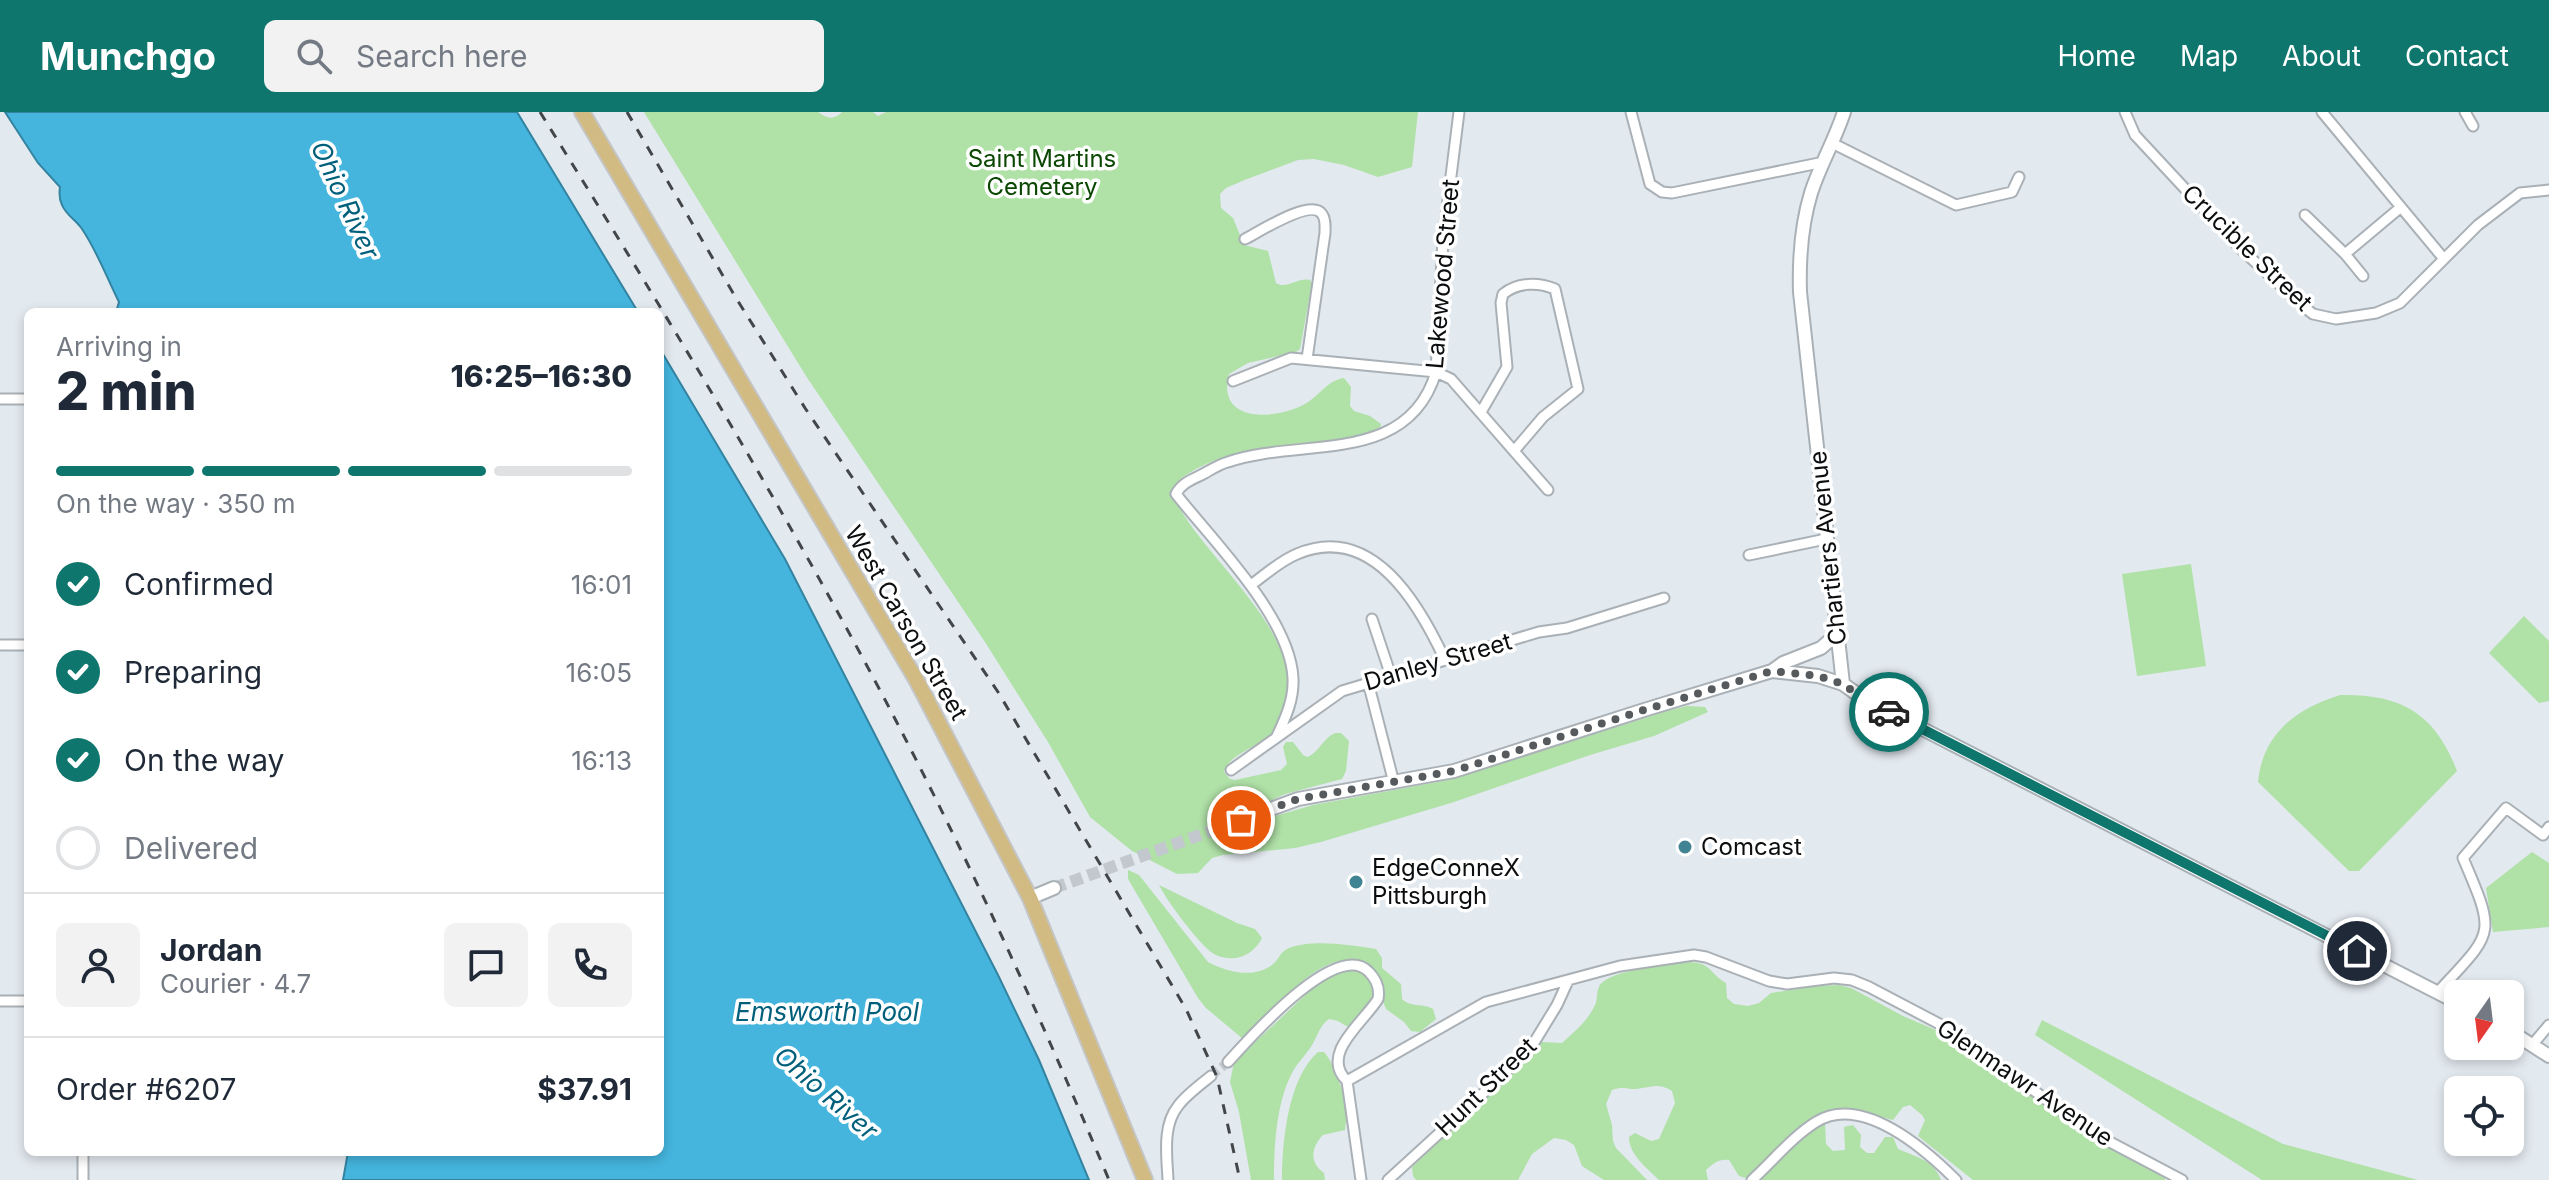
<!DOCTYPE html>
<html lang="en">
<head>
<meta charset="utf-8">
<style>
  :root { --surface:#fff; --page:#f2f2f3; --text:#1f2937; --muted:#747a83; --line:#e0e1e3; --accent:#0f766e }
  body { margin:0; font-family:Inter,sans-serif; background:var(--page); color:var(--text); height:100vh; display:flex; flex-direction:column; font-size:30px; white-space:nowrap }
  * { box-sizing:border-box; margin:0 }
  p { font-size:26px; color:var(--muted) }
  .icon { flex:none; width:44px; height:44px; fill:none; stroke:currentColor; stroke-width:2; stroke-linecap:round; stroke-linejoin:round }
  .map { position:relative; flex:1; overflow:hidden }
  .details { position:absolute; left:24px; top:196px; width:640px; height:848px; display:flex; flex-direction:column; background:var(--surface); border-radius:12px; box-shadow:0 4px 12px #0003 }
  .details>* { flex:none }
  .needle { width:52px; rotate:194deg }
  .buttons { position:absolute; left:2444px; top:868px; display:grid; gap:16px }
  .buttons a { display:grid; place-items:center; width:80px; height:80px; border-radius:12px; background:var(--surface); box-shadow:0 4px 12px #0003; font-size:40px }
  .pin { position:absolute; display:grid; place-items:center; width:68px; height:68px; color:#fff; margin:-34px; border:4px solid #fff; border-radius:50%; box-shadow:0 2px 8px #0007 }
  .courier { position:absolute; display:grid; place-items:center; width:80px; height:80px; margin:-40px; border:6px solid #0f766e; border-radius:50%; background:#fff; color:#222; box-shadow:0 2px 10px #0007 }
  .summary em { font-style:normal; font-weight:800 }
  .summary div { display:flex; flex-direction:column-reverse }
  .summary { display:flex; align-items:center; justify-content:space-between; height:136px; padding:0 32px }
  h1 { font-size:52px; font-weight:800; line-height:60px }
  .bar { display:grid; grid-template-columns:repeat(4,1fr); gap:12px 8px; align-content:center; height:96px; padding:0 32px }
  .bar i { height:10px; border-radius:6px; background:var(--line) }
  .bar .current { background:var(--accent) }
  .bar p { grid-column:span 4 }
  .line { display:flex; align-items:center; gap:20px; padding:0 32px; border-top:2px solid var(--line) }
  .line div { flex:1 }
  .round { display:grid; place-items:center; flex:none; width:84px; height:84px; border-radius:12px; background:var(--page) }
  ol { padding:0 32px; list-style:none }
  li { display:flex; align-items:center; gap:24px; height:88px }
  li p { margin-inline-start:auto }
  li .icon { padding:8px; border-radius:50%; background:var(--accent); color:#fff; stroke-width:4 }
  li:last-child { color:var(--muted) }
  li i { width:44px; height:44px; border:4px solid var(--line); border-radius:50% }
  header { display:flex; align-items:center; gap:48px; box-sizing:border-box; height:112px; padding:0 40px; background:var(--accent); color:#fff }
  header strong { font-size:38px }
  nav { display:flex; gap:44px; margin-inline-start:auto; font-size:28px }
  .search { width:560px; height:72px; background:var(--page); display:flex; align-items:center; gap:20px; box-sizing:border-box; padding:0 28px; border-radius:12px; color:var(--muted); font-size:30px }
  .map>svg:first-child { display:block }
  .green { fill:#b0e1a7 }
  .water { fill:#45b5de; stroke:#3483a0; stroke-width:2 }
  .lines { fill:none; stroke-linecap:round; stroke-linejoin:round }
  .minor-tunnel { stroke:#c2c8cd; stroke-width:9; stroke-dasharray:9 4.5; stroke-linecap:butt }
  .tertiary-tunnel { stroke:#c2c8cd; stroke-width:12; stroke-dasharray:12 6; stroke-linecap:butt }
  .minor-casing { stroke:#aab1b6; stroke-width:13 }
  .tertiary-casing { stroke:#aab1b6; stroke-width:16 }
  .primary-casing { stroke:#c4c5c5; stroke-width:18 }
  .minor { stroke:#fff; stroke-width:9 }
  .tertiary { stroke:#fff; stroke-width:12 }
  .primary { stroke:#d1bb83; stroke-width:14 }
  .rail { stroke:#424649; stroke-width:3; stroke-dasharray:10 10; stroke-linecap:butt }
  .done { stroke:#565a5d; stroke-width:8; stroke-dasharray:0 14.4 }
  .route { stroke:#0f766e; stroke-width:10 }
  .poi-dot { fill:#408393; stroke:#fff; stroke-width:3 }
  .labels { text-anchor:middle; stroke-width:7; stroke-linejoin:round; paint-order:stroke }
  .park-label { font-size:24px; fill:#0a4700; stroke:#fff }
  .street-label { font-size:24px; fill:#0b0d0f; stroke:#fff }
  .poi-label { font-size:24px; fill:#0b0d0f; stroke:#fff; text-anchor:start }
  .water-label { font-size:26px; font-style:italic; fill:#005f7b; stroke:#fff }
</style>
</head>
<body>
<header>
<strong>Munchgo</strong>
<div class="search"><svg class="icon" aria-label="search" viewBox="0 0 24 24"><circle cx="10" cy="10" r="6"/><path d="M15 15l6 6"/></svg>Search here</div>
<nav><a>Home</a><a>Map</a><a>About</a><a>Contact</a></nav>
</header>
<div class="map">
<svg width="2549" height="1068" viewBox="0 0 2549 1068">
  <rect width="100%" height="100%" fill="#e2e9ef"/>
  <path class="green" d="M644,0H818C826,6 834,9 842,0H873L878,4L886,0H1418L1412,55L1378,65L1344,53L1314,47L1298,48L1247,67L1226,76L1220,82L1221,96L1233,106L1244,133L1268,139L1276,171C1286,178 1298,165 1310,168L1312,171L1300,237L1296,240L1248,251L1229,262C1216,311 1274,308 1303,293C1318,286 1327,268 1344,266L1351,275L1350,294L1354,299L1370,304L1381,312L1380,317C1365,327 1340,328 1321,330C1275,335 1226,337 1186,363C1177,369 1170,376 1175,387C1201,444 1305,521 1287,591C1284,601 1279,616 1271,623C1258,635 1229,642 1224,660L1230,667L1235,668L1281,658L1287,652L1283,635L1286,630H1293L1303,643L1307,645C1319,641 1322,627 1335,621H1341L1349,629L1346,659L1342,667L1285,682L1240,703L1250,710L1258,709L1313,693L1448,668L1667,599L1687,594L1705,595L1708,600L1654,624L1590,643L1454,690L1321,730L1295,736L1223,743L1212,746L1198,761L1177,762L1132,739L1090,705L1048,630L985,530L806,264Z
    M2191,452L2206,554L2137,564L2122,462Z
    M2524,504L2549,529V589L2539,591L2489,541Z
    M2340,583C2401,582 2435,601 2457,659L2359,759H2349L2258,670C2263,621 2296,597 2340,583Z
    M2532,740L2549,751V815L2493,820L2486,776Z
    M1128,758L1139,763L1208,850C1227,860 1253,867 1272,853C1280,847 1279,840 1289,836C1314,827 1350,833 1376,837L1382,846V856L1401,872L1402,887C1411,896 1423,891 1433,897L1436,907L1420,920L1411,919L1404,910L1386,897L1369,855C1364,852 1358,849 1352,848C1317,843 1266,904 1243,927L1206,896L1198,886L1128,767Z
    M1159,773L1237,811L1255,817L1262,826C1253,844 1233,852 1214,842C1200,834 1165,786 1159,773Z
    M1689,850C1712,851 1709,861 1726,871L1727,886L1734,892L1748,894L1759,891L1771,881L1815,874L1839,873L1851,876L1903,904L1945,922L2083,1021L2165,1065V1068H1973L1918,1024L1925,1008L1922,1003L1910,993L1903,995L1893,1008L1856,999L1832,998L1818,1004L1794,1022L1749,1067L1739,1064L1729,1048C1718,1047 1714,1051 1706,1058L1708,1068H1659C1647,1056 1629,1043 1629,1025L1635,1021L1651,1029L1659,1027L1675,991L1672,979C1656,969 1649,977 1632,977C1624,976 1620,975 1612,978L1606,992L1612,1013L1613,1029L1616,1036L1647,1068H1604L1582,1054L1574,1033L1566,1028L1554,1026L1532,1042L1518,1068H1416L1413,1064L1412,1055L1542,930L1562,931C1575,919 1587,910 1595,893C1598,887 1596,881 1599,875C1606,858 1671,852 1689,850Z
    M1351,857C1364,860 1369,863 1374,875L1370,891L1348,915L1338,909L1329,907C1320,913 1318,923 1312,933C1306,943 1296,952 1291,963C1276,993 1274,1035 1274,1068H1251L1239,1000L1230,970L1234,950L1318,871L1344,858Z
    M2042,908L2283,1032L2418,1068H2262L2035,923Z
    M1318,940H1324C1334,950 1348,992 1350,1007L1346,1009L1345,1018L1323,1023C1311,1035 1309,1051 1324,1061L1325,1068H1282C1282,1030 1288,966 1318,940Z
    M1820,1011L1825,1012L1826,1032L1833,1039L1845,1038L1844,1015L1853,1013L1861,1023L1860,1035L1867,1041H1874L1885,1025H1893L1898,1037C1916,1045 1934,1048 1941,1068H1756L1797,1027Z"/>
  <path class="water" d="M5,0H517L638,200H116L119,190C107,166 97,139 82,117C76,108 66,103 62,93C59,87 59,82 60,75L38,51Z
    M660,237L785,447L998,863L1039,948L1089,1068H343L348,1040H660Z"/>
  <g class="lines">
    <path class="minor-tunnel" d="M1211,964L1228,950"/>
    <path class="tertiary-tunnel" d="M1054,776L1241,708"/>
    <defs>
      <path id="minor" d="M1631,0L1650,72L1662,80L1672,81L1824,50
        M2125,0L2135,23L2241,137L2304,195L2313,202L2336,207L2376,201L2400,191L2478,113L2520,81L2549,78
        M2322,0L2444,147
        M2465,0L2473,14
        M1832,31L1956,93L2012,80L2019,65
        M2305,103L2345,142
        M1245,127C1259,120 1311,86 1322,102C1326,107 1325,115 1325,121L1307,247
        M2363,164L2345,142L2401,95
        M1233,269L1291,246L1436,260L1451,267L1548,378
        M0,287H28
        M1481,300L1507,255L1501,191L1503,182C1518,170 1538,170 1555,177L1578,277L1543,305L1514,339
        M1749,443L1826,427
        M1251,473C1266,462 1280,449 1297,442C1372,410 1419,492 1445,548
        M1372,507L1391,564
        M0,533H28
        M1368,570L1394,671
        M1277,624C1286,605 1294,587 1293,566C1290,505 1212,428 1176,382C1182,370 1194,367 1205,361C1212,357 1220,352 1228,350C1300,325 1408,355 1436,260L1443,128L1459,0
        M1231,658L1342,579L1539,520L1567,516L1664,486
        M2437,881C2494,819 2497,825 2463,746L2506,696L2543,723L2549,715
        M0,889H28
        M2533,932L2549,913
        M1228,950C1249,927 1337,826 1369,860C1377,868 1380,876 1378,887C1364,910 1319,942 1347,969L1486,890L1620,854L1694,843L1706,845L1769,869L1787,872L1834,866L1852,868L1869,875L1949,917L2091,1020L2182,1068
        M1347,969L1361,1068
        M83,1068V1040
        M1168,1068C1167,1044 1162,1014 1178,994C1186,983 1200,973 1211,964
        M1388,1068L1503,963L1535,929L1557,893L1568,869
        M1752,1068C1773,1049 1792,1025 1816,1010C1862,981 1926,1038 1956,1068"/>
      <path id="tertiary" d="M1844,0C1835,28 1820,53 1811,81C1801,114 1799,147 1800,180L1843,572L1864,587L2458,891
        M1772,559L1783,551L1821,536L1837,522
        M1241,708L1298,687L1454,659L1644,598L1772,559L1818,564L1843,572
        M1030,786L1054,776
        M2510,919L2549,944"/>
      <path id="primary" d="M582,0L917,569L1030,786L1145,1068"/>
    </defs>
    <use href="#minor" class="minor-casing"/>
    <use href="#tertiary" class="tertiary-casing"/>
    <use href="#primary" class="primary-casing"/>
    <use href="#minor" class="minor"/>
    <use href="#tertiary" class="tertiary"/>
    <use href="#primary" class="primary"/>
    <path class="rail" d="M540,0C644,167 747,335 842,508C942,689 1029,877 1109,1068
      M627,0L736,186L805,296L998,580L1186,897L1217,965L1240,1068"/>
  </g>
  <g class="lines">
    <path class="done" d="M1241,708L1298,687L1454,659L1644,598L1772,559L1818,564L1843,572L1864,587L1889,600"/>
    <path class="route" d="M1889,600L2357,839"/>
  </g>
  <g class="poi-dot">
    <circle cx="1685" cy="735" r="8"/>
    <circle cx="1356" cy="770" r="8"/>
  </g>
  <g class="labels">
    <g class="park-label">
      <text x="1042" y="55">Saint Martins<tspan x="1042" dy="28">Cemetery</tspan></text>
    </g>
    <g class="street-label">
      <text transform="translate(2247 136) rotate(44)" y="8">Crucible Street</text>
      <text transform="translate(1443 162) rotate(-85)" y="8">Lakewood Street</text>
      <text transform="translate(1828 436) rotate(-96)" y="8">Chartiers Avenue</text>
      <text transform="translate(906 511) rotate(60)" y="8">West Carson Street</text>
      <text transform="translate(1438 550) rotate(-16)" y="8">Danley Street</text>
      <text transform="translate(2025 971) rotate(34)" y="8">Glenmawr Avenue</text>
      <text transform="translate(1486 975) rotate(-44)" y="8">Hunt Street</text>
    </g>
    <g class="poi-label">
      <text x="1701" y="743">Comcast</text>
      <text x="1372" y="764">EdgeConneX<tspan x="1372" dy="28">Pittsburgh</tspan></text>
    </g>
    <g class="water-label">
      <text transform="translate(345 88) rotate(65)" y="9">Ohio River</text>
      <text x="827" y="909">Emsworth Pool</text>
      <text transform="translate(826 981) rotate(41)" y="9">Ohio River</text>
    </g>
  </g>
</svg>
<div class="buttons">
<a><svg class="needle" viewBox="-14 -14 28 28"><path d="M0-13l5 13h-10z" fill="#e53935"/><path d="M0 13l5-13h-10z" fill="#747a83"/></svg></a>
<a><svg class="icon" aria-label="locate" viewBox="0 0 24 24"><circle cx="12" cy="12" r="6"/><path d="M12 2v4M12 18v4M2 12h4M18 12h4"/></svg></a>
</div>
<div class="pin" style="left:1241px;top:708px;background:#ea580c"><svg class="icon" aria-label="bag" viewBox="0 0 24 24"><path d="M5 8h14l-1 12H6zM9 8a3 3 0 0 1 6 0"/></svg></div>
<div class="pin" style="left:2357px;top:839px;background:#1f2937"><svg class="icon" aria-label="home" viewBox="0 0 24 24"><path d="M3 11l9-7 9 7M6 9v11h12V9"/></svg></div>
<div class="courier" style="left:1889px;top:600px"><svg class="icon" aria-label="car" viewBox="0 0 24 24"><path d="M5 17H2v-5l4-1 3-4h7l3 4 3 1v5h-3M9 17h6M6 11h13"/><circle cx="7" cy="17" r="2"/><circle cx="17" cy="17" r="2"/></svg></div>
<section class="details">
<div class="summary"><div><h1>2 min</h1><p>Arriving in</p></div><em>16:25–16:30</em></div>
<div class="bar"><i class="current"></i><i class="current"></i><i class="current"></i><i></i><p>On the way · 350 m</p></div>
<ol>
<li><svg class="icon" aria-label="check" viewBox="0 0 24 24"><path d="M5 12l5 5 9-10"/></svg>Confirmed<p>16:01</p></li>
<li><svg class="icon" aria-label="check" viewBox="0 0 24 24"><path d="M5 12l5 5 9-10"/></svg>Preparing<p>16:05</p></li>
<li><svg class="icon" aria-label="check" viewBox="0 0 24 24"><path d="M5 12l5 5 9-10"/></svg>On the way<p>16:13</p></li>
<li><i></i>Delivered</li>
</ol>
<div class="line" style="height:144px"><a class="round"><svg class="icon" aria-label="person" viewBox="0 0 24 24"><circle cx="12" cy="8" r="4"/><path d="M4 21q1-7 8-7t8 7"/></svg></a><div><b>Jordan</b><p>Courier · 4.7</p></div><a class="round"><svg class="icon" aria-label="chat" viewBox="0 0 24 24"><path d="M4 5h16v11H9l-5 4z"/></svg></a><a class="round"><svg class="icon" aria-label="phone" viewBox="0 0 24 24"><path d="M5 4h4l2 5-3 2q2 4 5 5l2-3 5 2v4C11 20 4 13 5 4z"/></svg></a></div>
<div class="line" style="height:104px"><div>Order #6207</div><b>$37.91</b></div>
</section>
</div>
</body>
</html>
